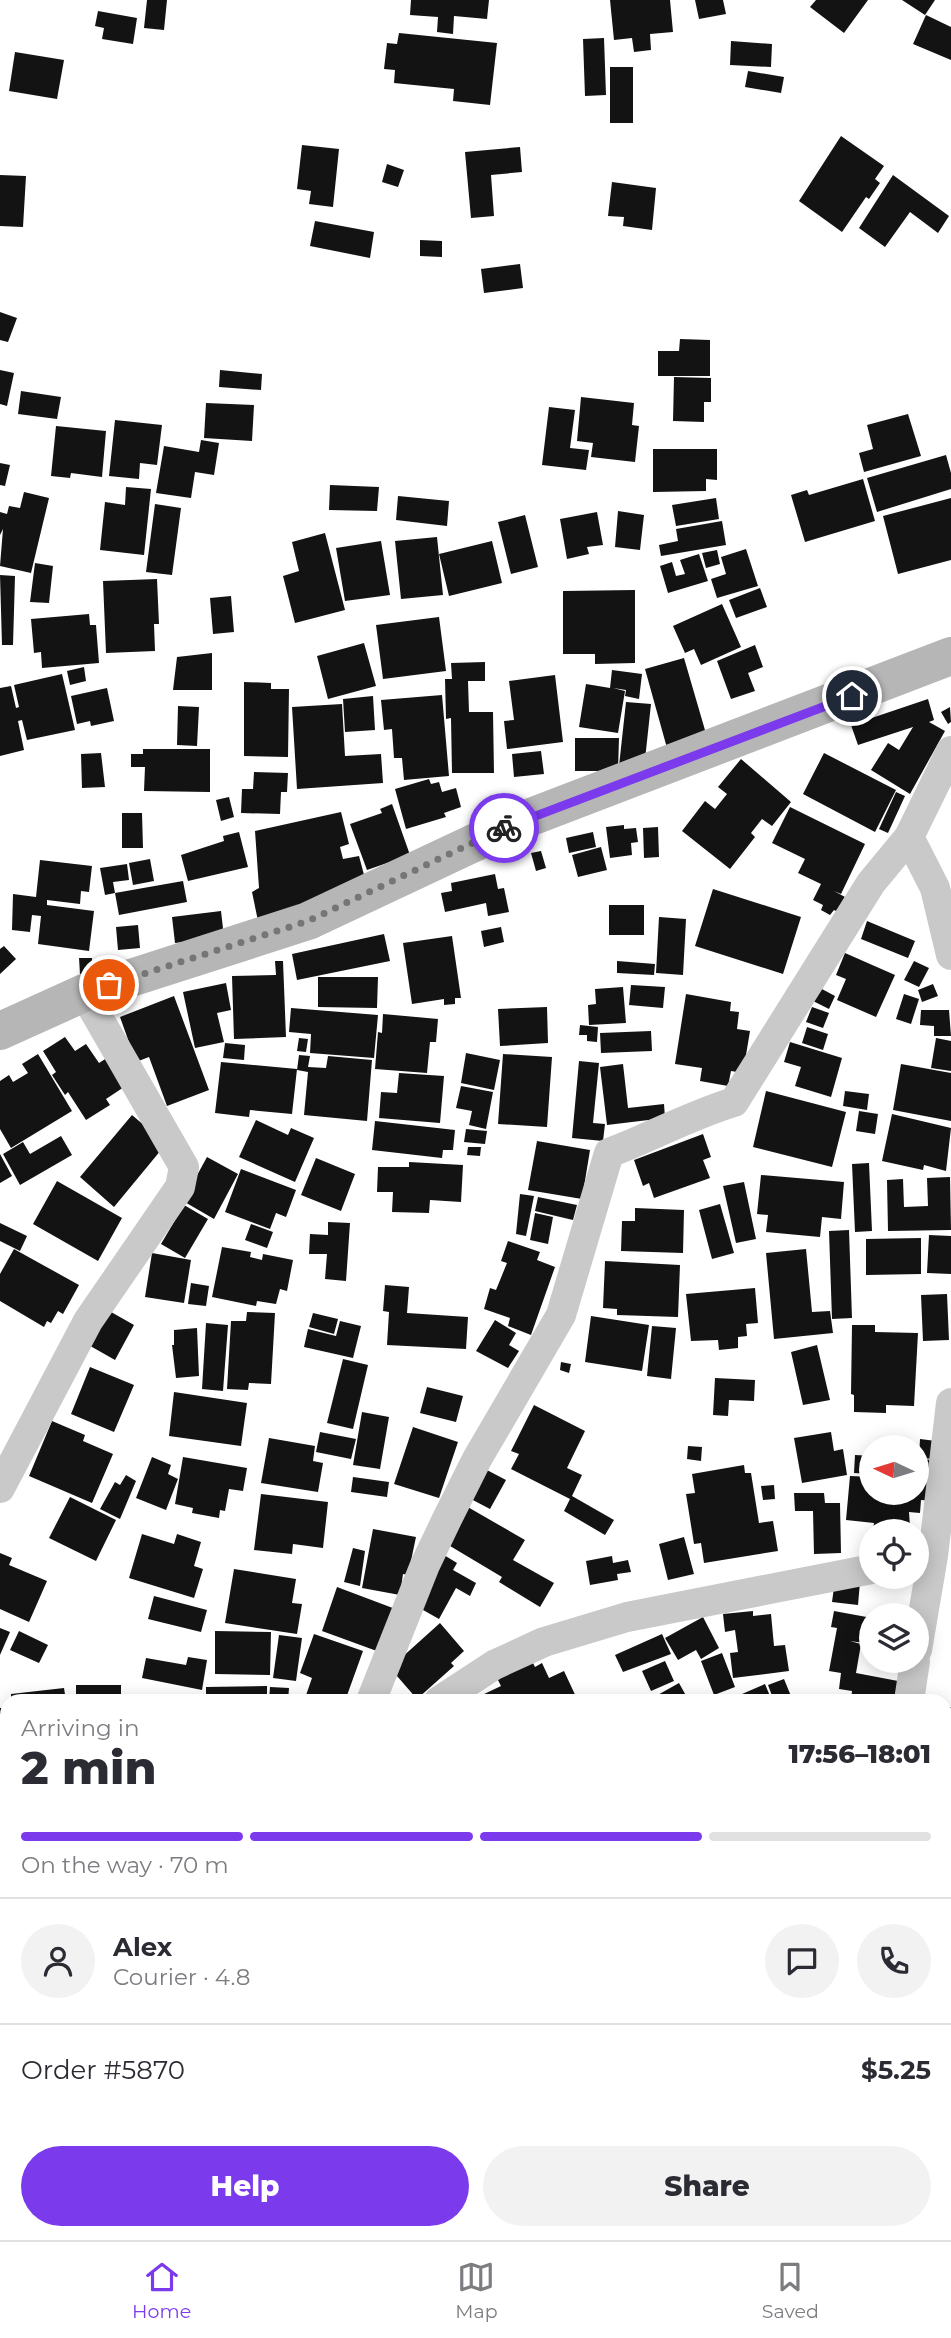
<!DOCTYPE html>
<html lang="en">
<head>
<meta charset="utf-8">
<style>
  :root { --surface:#fff; --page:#f2f2f3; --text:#2b2b33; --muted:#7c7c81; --line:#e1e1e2; --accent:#7c3aed }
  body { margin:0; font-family:Montserrat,sans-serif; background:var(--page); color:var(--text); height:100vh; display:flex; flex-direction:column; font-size:26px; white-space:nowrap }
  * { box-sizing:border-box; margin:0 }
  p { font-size:23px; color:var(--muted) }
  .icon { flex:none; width:38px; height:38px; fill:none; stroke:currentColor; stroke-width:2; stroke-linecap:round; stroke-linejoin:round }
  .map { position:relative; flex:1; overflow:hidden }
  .side { position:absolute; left:0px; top:1694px; width:952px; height:546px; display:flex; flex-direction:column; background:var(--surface); border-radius:21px 21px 0 0; box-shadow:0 4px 18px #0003 }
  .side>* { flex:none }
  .needle { width:46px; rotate:274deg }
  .fabs { position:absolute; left:859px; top:1435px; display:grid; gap:14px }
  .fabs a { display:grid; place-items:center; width:70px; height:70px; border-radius:50%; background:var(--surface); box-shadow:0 4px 18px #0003; font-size:35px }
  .pin { position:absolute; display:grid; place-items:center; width:60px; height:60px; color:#fff; margin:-30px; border:4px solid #fff; border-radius:50%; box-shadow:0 2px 7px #0007 }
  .courier { position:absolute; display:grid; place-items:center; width:70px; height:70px; margin:-35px; border:5px solid #7c3aed; border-radius:50%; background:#fff; color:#222; box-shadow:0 2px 9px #0007 }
  .headline em { font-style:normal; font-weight:800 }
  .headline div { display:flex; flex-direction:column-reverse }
  .headline { display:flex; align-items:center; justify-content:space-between; height:119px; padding:0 21px }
  h1 { font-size:46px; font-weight:800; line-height:52px }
  .bar { display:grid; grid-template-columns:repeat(4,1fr); gap:10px 7px; align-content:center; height:84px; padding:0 21px }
  .bar i { height:9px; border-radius:5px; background:var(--line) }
  .bar .current { background:var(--accent) }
  .bar p { grid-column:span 4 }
  .line { display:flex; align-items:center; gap:18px; padding:0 21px; border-top:2px solid var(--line) }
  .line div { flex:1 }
  .round { display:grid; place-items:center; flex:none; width:74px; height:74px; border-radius:37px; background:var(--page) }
  .primary-button { display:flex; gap:14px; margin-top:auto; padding:14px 21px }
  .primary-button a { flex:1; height:80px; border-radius:42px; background:var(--accent); color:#fff; font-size:28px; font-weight:800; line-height:80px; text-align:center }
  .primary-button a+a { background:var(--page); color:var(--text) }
  .tab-bar { display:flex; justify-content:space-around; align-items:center; height:98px; border-top:2px solid var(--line); background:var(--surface); font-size:19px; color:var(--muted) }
  .tab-bar a { display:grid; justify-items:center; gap:4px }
  .tab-bar .current { color:var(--accent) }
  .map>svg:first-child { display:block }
  .building { fill:#131313 }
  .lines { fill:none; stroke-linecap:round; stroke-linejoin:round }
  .minor { stroke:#c9c9c9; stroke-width:30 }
  .secondary { stroke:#b6b6b6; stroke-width:38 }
  .done { stroke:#767676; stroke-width:7; stroke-dasharray:0 12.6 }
  .route { stroke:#7c3aed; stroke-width:9 }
</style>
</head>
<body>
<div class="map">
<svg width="951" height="2240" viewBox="0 0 951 2240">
  <rect width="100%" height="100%" fill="#fff"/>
  <path class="building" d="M147,0H167L164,30L144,28Z
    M411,0H489L487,19L454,16L453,34L437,32L438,17L410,15Z
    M610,0H670L673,32L650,34L651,50L634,52L632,38L614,40Z
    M695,0H723L726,14L699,19Z
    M816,0H868L844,33L810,7Z
    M902,0H935L925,15Z
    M98,11L137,18L133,44L102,39L104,28L95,26Z
    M926,15L951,27V60L913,44Z
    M399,33L497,43L490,105L453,101L454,89L394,83L395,70L384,69L387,43L397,44Z
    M604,38L606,95L585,96L583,39Z
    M731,41L772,44L771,67L730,65Z
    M15,52L64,60L57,99L9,91Z
    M610,67H633V123H610Z
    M748,71L784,77L781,93L745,87Z
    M841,136L884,166L875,179L880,183L869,199L866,197L842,232L799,201Z
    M302,145L339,149L333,207L309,204L311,191L297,189Z
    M520,147L522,172L491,175L494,216L471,218L465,152Z
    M387,164L404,170L398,187L382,182Z
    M0,175L26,176L23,227L0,226Z
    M893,175L949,216L938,233L910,212L885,247L859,228Z
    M612,182L656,188L652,230L623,226L624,217L608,216Z
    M315,221L374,232L370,258L310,246Z
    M420,240L442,241V257L420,256Z
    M520,264L523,288L484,293L481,269Z
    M0,312L17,318L8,342L0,340Z
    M680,339L710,340V376H658V351H679Z
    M0,370L14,373L7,406L0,404Z
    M220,370L262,374L261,390L219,387Z
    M674,377L711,378V402H704V422L673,421Z
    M21,391L61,397L57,419L18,414Z
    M581,397L634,403L632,425L639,426L635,462L591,457L593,443L577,441Z
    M206,403L254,405L252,441L204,438Z
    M549,407L575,410L570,448L589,450L586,470L542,465Z
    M908,414L921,456L864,472L859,453L873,449L867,425Z
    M115,420L162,425L157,465L140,463L139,479L109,476Z
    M56,426L106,431L102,477L71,473L70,478L51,476Z
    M201,440L219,443L214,475L195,472L191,498L156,493L164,446L199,452Z
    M653,449H717V480L706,479V491L653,492Z
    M946,455L951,473V489L877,512L867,478Z
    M0,463L10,465L5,486L0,485Z
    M863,479L875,521L805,542L791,495L807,490L809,495Z
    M330,485L379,487L377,511L329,510Z
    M126,487L151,489L144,555L100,550L105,502L125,505Z
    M24,492L49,498L31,573L0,566L3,529L0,535V512L7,514L9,506L20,508Z
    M398,496L449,501L447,526L396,520Z
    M716,498L719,519L676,526L672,505Z
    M951,498V560L898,574L883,516Z
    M155,504L181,508L172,575L146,572Z
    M618,511L644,515L640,550L615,547Z
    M597,512L603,545L587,547L589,554L567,559L560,519Z
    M525,515L538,567L511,574L498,522Z
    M722,521L726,545L661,556L659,545L678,541L676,529Z
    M325,533L345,610L295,623L283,576L299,571L292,542Z
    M437,537L443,595L401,599L395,541Z
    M381,541L390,595L345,601L336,548Z
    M492,541L502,583L449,596L439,554Z
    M746,549L758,586L717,598L711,579L726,574L721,557Z
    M717,550L720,564L706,568L702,553Z
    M699,554L708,581L668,593L660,566L672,562L676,576L685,574L680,560Z
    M35,563L53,566L49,603L30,602Z
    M0,575L15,576L13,645H2Z
    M157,579L159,624H154L155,651L106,653L103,581Z
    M760,588L767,607L736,618L729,600Z
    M635,590V663L595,664V654H563V591Z
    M231,596L234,632L213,634L210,598Z
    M722,604L741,647L701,665L694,649L685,653L673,626Z
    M89,614L90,625H96L99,663L42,668L41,652L34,653L31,619Z
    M439,617L446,671L383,679L376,625Z
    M364,643L376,686L328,699L317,656Z
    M755,645L763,667L748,673L755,691L731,699L717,661Z
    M212,653V690H173L177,657Z
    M684,658L707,737L667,748L645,669Z
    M485,662V681H468L469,712H493L494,773H452L451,718L446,719L445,679H452L451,663Z
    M84,667L86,681L70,685L67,671Z
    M612,670L642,674L639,699L625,696L626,690L613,688L625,691L618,733L579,727L586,684L610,688Z
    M62,674L75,730L27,740L22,720L18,721L24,750L0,756V688L11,686L16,708L19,707L14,685Z
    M555,675L563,742L507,749L504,721L514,720L509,681Z
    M244,682L271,683V689H289L288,757L244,756Z
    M107,688L114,721L91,726L90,721L77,724L71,696Z
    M442,695L449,776L404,780L402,758H394L392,729L384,730L381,700Z
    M373,696L375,730L345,732L343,699Z
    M928,699L934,720L929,722L945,731L910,794L871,770L888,743L899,750L913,727L858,745L851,725Z
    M626,702L651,704L644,769L619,766Z
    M342,704L345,756L381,754L383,783L297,789L292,707Z
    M178,706L199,707L197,746L177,745Z
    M950,707L951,722L948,724L941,712Z
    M575,738H619L618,771H575Z
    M143,749H210V792L144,791L145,767H131V754H143Z
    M541,751L544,774L514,777L512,754Z
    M101,753L105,787L82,788L81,754Z
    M824,753L896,790L875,832L803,794Z
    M741,759L791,802L772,826L762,819L751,833L755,837L730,869L682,831L705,801L715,809L727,794L718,787Z
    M254,772L288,773L287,792H281L280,814L241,813L242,789H253Z
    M429,779L431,784L439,782L442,792L456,788L461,807L444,813L446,817L406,829L395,789Z
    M896,792L905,796L888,833L879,829Z
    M229,797L234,817L221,821L216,800Z
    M392,804L410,855L367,870L350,824L382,813L380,809Z
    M790,807L865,844L841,894L834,891L845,897L838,912L834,910L830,915L821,910L823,905L813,900L821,884L798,873L805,859L772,843Z
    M341,812L349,844L340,847L343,859L359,856L367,886L258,921L252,892L259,888L255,831Z
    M122,813H142L143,848H122Z
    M624,825V829L636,828L638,842L631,843L632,855L610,858L606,827Z
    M658,827L659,857L644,858L643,828Z
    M239,832L248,867L188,881L181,855L224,841L223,836Z
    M593,832L596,847L569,853L566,838Z
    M601,847L607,870L578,877L572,855Z
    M541,851L546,868L536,871L531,853Z
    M150,859L154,881L133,885L129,863Z
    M40,860L92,866L89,892L81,891L80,904L47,900V905L94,911L89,951L38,944L41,916L32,915L30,932L12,930L13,894L36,897Z
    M127,864L129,880L113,882L115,893L105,895L100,868Z
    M495,874L498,889L504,888L509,912L488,916L486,903L445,912L441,893L452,891L451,883Z
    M183,881L187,902L119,915L115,893Z
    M713,889L801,917L783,974L695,946Z
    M609,905H644V935H609Z
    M221,911L224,937L175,943L172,917Z
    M659,917L686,919L683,975L656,973Z
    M867,921L915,941L908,958L861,939Z
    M138,925L140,948L118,950L116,927Z
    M501,927L504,942L484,947L481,931Z
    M384,934L390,961L297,980L292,954Z
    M452,936L461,998H455V1004L444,1005V999L412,1004L403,943Z
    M4,946L16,959L0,974V949Z
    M845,953L895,975L876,1017L837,1000L846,979L836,975Z
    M79,958H92V973L80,974Z
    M275,961H283L286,1037L234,1039L232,976L276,975Z
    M617,961L655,964L654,975L617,973Z
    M914,961L929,968L919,987L904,980Z
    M318,977H378L377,1008L318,1007Z
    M226,983L231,1010L217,1013L224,1042L195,1048L183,992Z
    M933,984L938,996L922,1002L918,990Z
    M631,985L665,987L663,1008L629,1005Z
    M623,987L626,1023L589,1025L588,1005L596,1004L595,989Z
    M820,988L835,996L829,1009L813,1001Z
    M686,994L731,1002L730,1011L739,1012L737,1029L750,1031L743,1073L731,1071L728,1086L700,1081L702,1068L675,1064Z
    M904,994L919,999L911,1024L896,1019Z
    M174,996L209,1090L167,1106L149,1057L136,1062L120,1017Z
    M547,1007L548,1043L500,1046L498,1009Z
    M812,1007L829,1013L823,1028L806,1022Z
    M291,1008L378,1015L374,1058L310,1053L311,1034L289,1032Z
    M921,1010H949L951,1036H934V1026L920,1025Z
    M383,1014L438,1019L436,1042H430L427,1073L375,1069L378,1032L382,1033Z
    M580,1025L598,1027L597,1042L587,1041V1035H579Z
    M807,1027L828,1034L823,1050L802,1043Z
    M651,1031L652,1051L601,1053L600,1033Z
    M65,1037L75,1051L86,1044L99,1063L113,1054L130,1083L106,1099L110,1105L86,1120L68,1092L65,1095L52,1075L56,1072L43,1051Z
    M299,1038L308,1039L306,1052L297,1051Z
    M936,1038L951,1041V1071L931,1068Z
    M790,1042L842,1058L831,1097L795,1086L801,1067L784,1062Z
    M225,1043L245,1045L244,1060L223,1058Z
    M466,1053L500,1060L494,1090L461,1083Z
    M38,1054L72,1111L11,1148L0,1129V1081L9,1075L13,1082L28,1073L22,1064Z
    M503,1054L552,1057L547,1127L498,1124Z
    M299,1055L310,1056L308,1067L326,1068L328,1056L372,1060L367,1121L304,1115L308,1072L297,1070Z
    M579,1061L599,1063L593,1123L605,1124L603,1141L572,1138Z
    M221,1062L297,1069L292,1114L250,1110L249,1117L215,1113Z
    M623,1064L628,1108L664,1104L665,1118L607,1125L600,1067Z
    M901,1064L951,1073V1121L893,1110Z
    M399,1073L444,1076L440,1123L379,1118L381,1092L397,1093Z
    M461,1086L493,1092L486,1129L469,1125L472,1111L456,1108Z
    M766,1091L846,1112L832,1167L753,1147Z
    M845,1091L869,1094L867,1110L843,1106Z
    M859,1111L878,1114L875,1134L856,1131Z
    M892,1114L951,1128L946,1171L924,1165L923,1170L882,1161Z
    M132,1115L166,1144L114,1207L80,1177Z
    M256,1120L288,1135L291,1128L314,1138L295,1182L239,1157Z
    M375,1121L455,1130L453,1150H443L442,1158L372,1150Z
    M466,1129L487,1131L485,1144L464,1142Z
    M703,1134L711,1157L703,1160L710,1178L654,1198L649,1183L643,1186L634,1160Z
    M61,1136L72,1155L20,1185L3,1154L23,1142L30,1154Z
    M537,1141L590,1150L582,1199L528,1190Z
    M468,1147H481L480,1156L467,1155Z
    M0,1154L12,1176L0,1183Z
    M207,1157L238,1174L214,1219L183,1201Z
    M316,1158L355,1174L341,1211L301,1195Z
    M409,1162L463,1165L461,1202L430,1200L429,1213L392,1212L393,1192H377L378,1167H409Z
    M869,1163L872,1231L855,1232L852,1164Z
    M241,1169L296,1190L286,1217L276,1213L270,1229L225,1212Z
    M761,1175L844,1182L841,1219L822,1217L820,1237L766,1232L768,1215L757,1214Z
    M950,1177L951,1230L888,1231L887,1180L903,1179L904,1207L928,1206L927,1178Z
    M57,1181L122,1218L98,1261L33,1224Z
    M744,1182L756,1239L736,1243L723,1186Z
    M520,1194L534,1196L526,1236L516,1234Z
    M538,1197L577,1205L573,1220L535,1211Z
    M720,1204L734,1253L712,1259L699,1210Z
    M184,1205L208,1219L185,1258L161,1244Z
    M635,1208L684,1210L683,1253L621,1251L622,1221H635Z
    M535,1213L553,1217L548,1244L530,1240Z
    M328,1222L350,1223L346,1281L325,1279L327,1254H309L310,1234L328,1235Z
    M0,1223L27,1236L20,1251L0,1241Z
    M251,1224L273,1232L267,1248L245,1240Z
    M849,1230L852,1318L832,1319L829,1231Z
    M929,1235L951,1236V1274L927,1273Z
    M921,1238V1274L866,1275V1239Z
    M508,1241L540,1252L537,1260L555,1267L531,1335L508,1326L510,1318L484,1309L490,1288L496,1290L507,1263L501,1261Z
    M222,1247L251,1252L250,1257L262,1260L263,1254L293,1260L287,1291L280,1289L276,1304L257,1301L256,1306L212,1297Z
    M14,1249L79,1285L63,1314L58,1311L51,1323L47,1321L44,1327L0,1301V1274Z
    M806,1249L812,1312L830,1311L833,1333L774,1339L766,1253Z
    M152,1253L191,1260L184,1303L145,1297Z
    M605,1261L680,1265L678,1317L617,1315V1309L603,1308Z
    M191,1283L209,1286L206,1306L188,1304Z
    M385,1285L409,1287L407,1313L468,1317L466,1349L387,1345L389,1312L383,1311Z
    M755,1288L758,1323L746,1324L747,1336L738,1337V1348L719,1350L718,1340L691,1341L686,1294Z
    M947,1294L949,1340L923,1341L921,1295Z
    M104,1308L134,1325L115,1360L85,1343Z
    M247,1312L275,1313L271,1384L249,1383L248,1390L227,1389L231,1321H246Z
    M313,1313L338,1319L334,1334L309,1327Z
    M591,1316L649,1325L642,1371L585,1362Z
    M495,1320L516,1333L509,1345L519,1351L508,1368L476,1351Z
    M340,1321L361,1326L353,1358L304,1347L308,1329L336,1336Z
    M206,1323L228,1325L223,1391L202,1389Z
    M852,1325H875V1332L918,1333L914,1406L886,1405V1413L854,1412V1395L851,1394Z
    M652,1326L676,1328L671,1379L647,1376Z
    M197,1328L199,1376L176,1378L172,1345H174V1330Z
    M817,1345L830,1400L803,1405L791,1352Z
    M343,1359L368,1365L353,1429L327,1423Z
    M561,1362L571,1364L569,1373L560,1370Z
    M90,1367L134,1385L114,1432L71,1414Z
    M715,1378L755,1380L754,1401L729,1400L728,1416L713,1415Z
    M427,1387L463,1396L456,1422L420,1413Z
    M174,1392L247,1403L241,1446L169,1436Z
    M534,1405L585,1431L567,1468L582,1475L572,1496L614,1520L605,1535L564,1511L570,1499L511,1469L519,1454L511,1451Z
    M362,1412L389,1417L380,1469L353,1465Z
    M52,1421L85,1435L83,1441L113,1454L92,1503L29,1476Z
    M413,1427L458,1442L439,1498L394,1484Z
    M320,1432L356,1439L351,1459L316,1452Z
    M831,1432L834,1451L843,1449L847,1475L802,1483L794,1438Z
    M269,1438L315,1446L313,1461L323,1463L318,1492L261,1483Z
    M920,1439L936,1441L935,1459L919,1458Z
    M688,1446L702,1447L701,1461L687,1459Z
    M855,1455L872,1456V1474L854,1473Z
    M152,1457L171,1465L168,1474L178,1479L166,1510L136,1498Z
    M183,1457L247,1468L243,1491L229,1489L225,1511L220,1510L219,1518L192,1513L193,1508L175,1504Z
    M917,1459L935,1460L934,1478L917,1477Z
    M744,1465L745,1473H751L759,1523L773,1521L778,1551L704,1563L701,1543L694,1544L686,1494L695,1493L692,1474Z
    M485,1469L506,1480L490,1509L469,1498Z
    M126,1475L136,1481L120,1519L100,1509L115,1482L120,1485Z
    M850,1476L872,1477V1493H917V1481L940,1483L938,1501L921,1500L920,1513L909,1512L910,1527L873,1531L874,1523L846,1520Z
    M353,1477L389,1482L387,1497L351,1492Z
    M774,1485L775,1499L763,1500L761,1486Z
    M794,1493H824L825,1503H840L841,1553L814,1554L813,1511H795Z
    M261,1494L328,1502L323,1548L293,1544L292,1554L254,1550Z
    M70,1497L116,1520L96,1561L49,1538Z
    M466,1506L525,1540L513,1560L554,1583L540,1607L499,1582L502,1577L445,1543Z
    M373,1529L416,1537L408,1575L403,1574L400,1595L362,1588Z
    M142,1534L174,1544L177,1534L201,1542L194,1566L203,1569L194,1598L129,1578Z
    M684,1537L694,1574L668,1580L659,1544Z
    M353,1548L365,1551L360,1586L344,1582Z
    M0,1553L12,1558L9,1565L47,1581L29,1622L0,1609Z
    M444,1555L457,1563L453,1570L476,1583L470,1596L456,1588L439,1619L416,1606Z
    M612,1556L613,1563L628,1560L631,1572L617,1574L618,1580L590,1585L586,1561Z
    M234,1569L296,1579L292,1603L302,1604L297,1634L225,1623Z
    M835,1580L860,1582L858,1605L832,1602Z
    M337,1587L406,1613L385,1654L322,1631Z
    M154,1596L207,1610L201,1632L148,1619Z
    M753,1611V1616L771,1614L774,1646L785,1645L789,1671L733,1678L730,1653L738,1652L735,1630L725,1632L723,1614Z
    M834,1611L872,1618L871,1644L850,1641L861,1644L856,1673L898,1681L894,1701H851L852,1691L839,1689L841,1673L829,1671L837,1628L831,1627Z
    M703,1617L719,1648L701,1659L696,1650L678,1660L665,1638Z
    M440,1623L464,1651L451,1663L454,1666L417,1699L390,1668Z
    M0,1628L10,1632L0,1655Z
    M19,1631L48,1645L39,1663L10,1650Z
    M215,1631L271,1632L270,1675L215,1674Z
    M314,1634L363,1651L345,1701H304L312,1678L300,1673Z
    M662,1634L671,1654L623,1672L615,1655Z
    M279,1635L302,1638L296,1681L273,1678Z
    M722,1653L735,1687L714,1695L701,1661Z
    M188,1657L207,1660L202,1690L142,1678L146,1658L186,1665Z
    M531,1659L535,1667L542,1663L549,1678L564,1671L578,1701H482L480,1696L501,1686L495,1674Z
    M665,1661L674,1681L651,1691L642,1671Z
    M784,1679L793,1701H774L768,1685Z
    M679,1683L689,1701H647Z
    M765,1684L772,1701H745L742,1694Z
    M76,1685H121V1701H76Z
    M267,1686V1701H206V1687Z
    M270,1687L289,1688L288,1701H269Z
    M64,1688L66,1701H11V1694Z
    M141,1695L187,1699V1701H140Z
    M951,1707V1722L945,1723V1708Z
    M0,1708H3L7,1724L6,1781L0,1759Z
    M951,1744V1813L945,1814V1746Z
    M945,1858H951V1878L945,1877Z
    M7,1925V1948L0,1949V1926Z
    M945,1979L951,1981V2079L945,2077Z
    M0,2045L7,2057V2111L0,2115Z
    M945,2084L951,2086V2144L945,2142Z
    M945,2147L951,2148L948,2159L951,2160V2217L945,2216Z
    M7,2191V2233H50L53,2240H0V2194Z
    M945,2231L951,2232V2240H941V2233Z
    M222,2233H280L278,2240H220Z
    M297,2233H351L345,2240H296Z
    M866,2233H885L912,2240H865Z"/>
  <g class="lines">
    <path class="minor" d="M909,837L935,888L951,955
      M0,1488L88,1321L180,1187L184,1167L84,993
      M917,1650L933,1556L951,1403
      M371,1701L425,1565L447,1519L477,1459L561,1315L609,1153C651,1137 691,1115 734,1102L871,883L909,837L951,751
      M439,1701L494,1665L544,1642L627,1617L872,1569
      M909,1701L915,1661
      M945,1965L951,1967
      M0,2131L7,2127"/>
    <path class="secondary" d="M0,1031L84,993L308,921L523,820L951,656"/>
  </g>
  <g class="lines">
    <path class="done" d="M109,985L308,921L504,828"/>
    <path class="route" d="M504,828L852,696"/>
  </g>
</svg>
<div class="fabs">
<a><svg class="needle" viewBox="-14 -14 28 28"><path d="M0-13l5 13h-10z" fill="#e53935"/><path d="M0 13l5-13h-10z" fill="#7c7c81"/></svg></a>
<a><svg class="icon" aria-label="locate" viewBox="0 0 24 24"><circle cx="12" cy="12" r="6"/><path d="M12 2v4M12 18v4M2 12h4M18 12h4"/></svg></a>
<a><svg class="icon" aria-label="layers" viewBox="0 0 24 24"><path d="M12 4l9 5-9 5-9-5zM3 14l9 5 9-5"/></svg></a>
</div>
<div class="pin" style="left:109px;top:985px;background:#ea580c"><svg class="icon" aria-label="bag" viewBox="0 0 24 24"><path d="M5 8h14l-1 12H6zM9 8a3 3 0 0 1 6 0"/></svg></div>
<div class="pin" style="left:852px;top:696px;background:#1f2937"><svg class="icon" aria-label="home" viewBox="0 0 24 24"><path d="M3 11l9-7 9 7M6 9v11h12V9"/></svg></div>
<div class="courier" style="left:504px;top:828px"><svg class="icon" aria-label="bike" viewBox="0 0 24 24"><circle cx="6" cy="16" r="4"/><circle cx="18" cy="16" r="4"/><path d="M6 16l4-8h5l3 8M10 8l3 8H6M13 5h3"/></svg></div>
<section class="side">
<div class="headline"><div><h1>2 min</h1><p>Arriving in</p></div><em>17:56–18:01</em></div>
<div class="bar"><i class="current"></i><i class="current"></i><i class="current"></i><i></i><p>On the way · 70 m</p></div>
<div class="line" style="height:126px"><a class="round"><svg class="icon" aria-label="person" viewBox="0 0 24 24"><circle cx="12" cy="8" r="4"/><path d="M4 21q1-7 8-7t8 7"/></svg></a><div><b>Alex</b><p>Courier · 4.8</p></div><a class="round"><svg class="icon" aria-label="chat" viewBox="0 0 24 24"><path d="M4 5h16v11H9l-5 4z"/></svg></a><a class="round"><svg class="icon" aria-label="phone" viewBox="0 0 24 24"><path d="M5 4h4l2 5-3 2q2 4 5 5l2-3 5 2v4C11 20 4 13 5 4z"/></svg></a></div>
<div class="line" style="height:91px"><div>Order #5870</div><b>$5.25</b></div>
<div class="primary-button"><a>Help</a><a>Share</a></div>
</section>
</div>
<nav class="tab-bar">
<a class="current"><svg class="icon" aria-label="home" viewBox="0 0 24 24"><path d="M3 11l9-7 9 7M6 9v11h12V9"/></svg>Home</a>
<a><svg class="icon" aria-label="map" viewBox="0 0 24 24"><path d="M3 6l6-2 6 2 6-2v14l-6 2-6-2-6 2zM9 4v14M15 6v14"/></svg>Map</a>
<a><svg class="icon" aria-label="saved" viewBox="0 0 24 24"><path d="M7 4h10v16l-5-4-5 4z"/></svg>Saved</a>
</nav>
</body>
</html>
